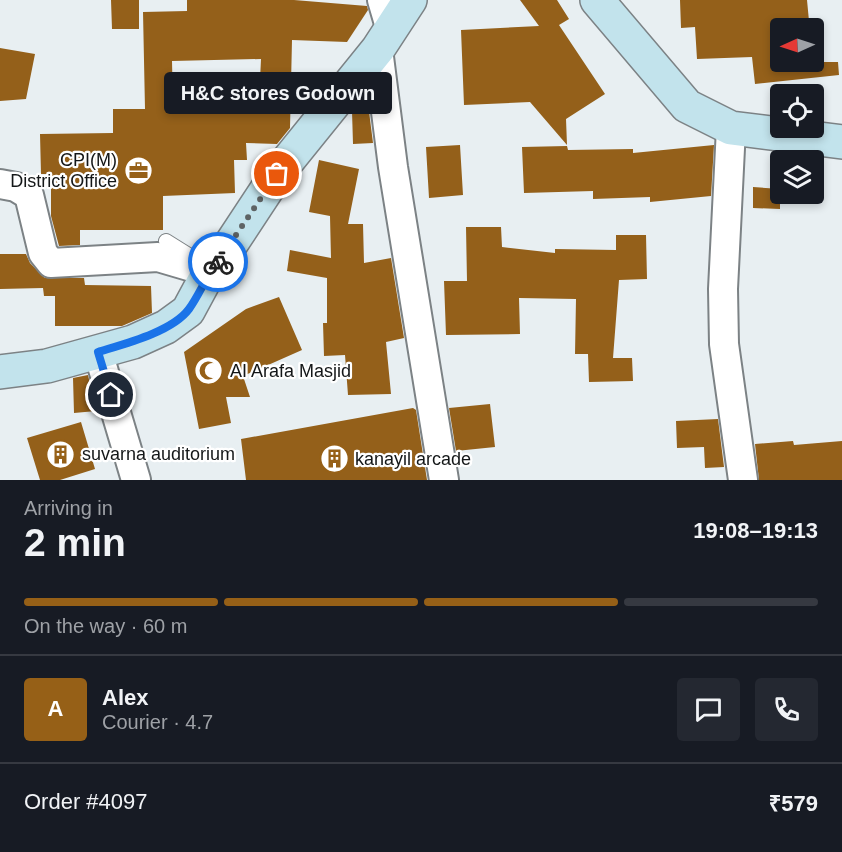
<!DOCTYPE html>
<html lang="en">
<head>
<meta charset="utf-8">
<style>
  :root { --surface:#171b24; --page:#242831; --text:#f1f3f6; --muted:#9ea1a6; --line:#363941; --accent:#966017 }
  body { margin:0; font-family:Helvetica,sans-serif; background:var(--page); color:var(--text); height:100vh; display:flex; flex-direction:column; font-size:22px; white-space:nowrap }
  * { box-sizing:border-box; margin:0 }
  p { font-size:20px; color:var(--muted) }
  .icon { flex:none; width:33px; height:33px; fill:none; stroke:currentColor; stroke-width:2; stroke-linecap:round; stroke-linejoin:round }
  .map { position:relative; height:480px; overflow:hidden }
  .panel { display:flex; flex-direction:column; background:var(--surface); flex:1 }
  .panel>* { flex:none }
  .needle { width:39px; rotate:267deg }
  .controls { position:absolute; left:770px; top:18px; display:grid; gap:12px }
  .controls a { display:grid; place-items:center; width:54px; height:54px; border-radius:6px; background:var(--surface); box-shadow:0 3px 9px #0003; font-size:30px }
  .pin { position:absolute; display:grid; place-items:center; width:51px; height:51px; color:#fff; margin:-26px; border:3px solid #fff; border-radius:50%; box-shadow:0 2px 6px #0007 }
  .courier { position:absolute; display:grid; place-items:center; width:60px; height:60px; margin:-30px; border:4px solid #1a73e8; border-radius:50%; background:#fff; color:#222; box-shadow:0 2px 8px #0007 }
  .bubble { position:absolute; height:42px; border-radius:6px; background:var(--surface); box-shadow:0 3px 9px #0003; font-size:20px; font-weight:700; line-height:42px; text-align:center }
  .head em { font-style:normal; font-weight:700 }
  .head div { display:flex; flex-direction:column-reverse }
  .head { display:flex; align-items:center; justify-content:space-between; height:102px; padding:0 24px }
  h1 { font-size:39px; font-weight:700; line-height:45px }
  .bar { display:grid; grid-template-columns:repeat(4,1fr); gap:9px 6px; align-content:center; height:72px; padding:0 24px }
  .bar i { height:8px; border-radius:4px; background:var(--line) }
  .bar .active { background:var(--accent) }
  .bar p { grid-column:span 4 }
  .line { display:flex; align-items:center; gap:15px; padding:0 24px; border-top:2px solid var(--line) }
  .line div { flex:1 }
  .round { display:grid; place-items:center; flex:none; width:63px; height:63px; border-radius:6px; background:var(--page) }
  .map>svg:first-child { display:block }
  .building { fill:#94601a; fill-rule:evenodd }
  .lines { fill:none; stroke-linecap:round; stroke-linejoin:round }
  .service-casing { stroke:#7c8285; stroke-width:16 }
  .minor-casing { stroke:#7c8285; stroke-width:32 }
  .secondary-casing { stroke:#7c8285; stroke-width:36 }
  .service { stroke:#fff; stroke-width:14 }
  .minor { stroke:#fff; stroke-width:28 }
  .secondary { stroke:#c2e3ec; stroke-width:33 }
  .done { stroke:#5e6364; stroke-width:6; stroke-dasharray:0 10.8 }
  .route { stroke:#1a73e8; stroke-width:8 }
  .labels { text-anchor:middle; stroke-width:4.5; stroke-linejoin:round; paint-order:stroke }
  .poi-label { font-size:18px; fill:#141718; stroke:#fff; text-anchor:start }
</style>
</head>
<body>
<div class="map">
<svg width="842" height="480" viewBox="0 0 842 480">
  <rect width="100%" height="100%" fill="#e8eff2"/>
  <path class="building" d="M111,0H139V29H112Z
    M187,0H294L367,6L368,10L347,42L292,40L290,128L277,144L246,143L247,160H234L235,193L163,196V230H80V245L59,246L51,216V174H41L40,134L113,133V109H145L143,12L187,11ZM261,59L259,101L173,106L172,61Z
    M520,0H557L569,19L559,25L605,94L566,119L567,145L530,102L464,105L461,30L539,26Z
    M680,0H807L809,21L780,23V62H838L839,75L755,84L752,57L697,59L695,27L681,28Z
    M0,48L35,54L26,99L0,101Z
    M364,96H367L373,143L353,144L352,111Z
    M460,145L463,195L429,198L426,147Z
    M714,145L711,196L650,202V197L593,199V191L524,193L522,147L567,146L568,150L633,149V153Z
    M319,160L359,169L348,224H363L364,263L391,258L404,338L386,342L391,394L348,395L345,355L324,356L323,323H327V278L287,271L290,250L331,258L330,216L309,212Z
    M753,187L780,189V209L753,208Z
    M466,227H501L502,247L555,253V249L616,250V235H646L647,279L619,280L613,358H632L633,381L589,382L588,354H575L576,299L519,298L520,334L446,335L444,281H467Z
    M0,254H26L30,263L45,278H84L85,285L151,286L152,313L122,326H55V296H44L43,288L0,289Z
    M279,297L302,350L243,376L250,397H226L231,423L199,429L184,352L246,309Z
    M88,375L96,411L74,413L73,378Z
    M490,404L495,447L456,451L449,408Z
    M413,408L416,410L427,480H246L241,439Z
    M718,419L724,467L705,468L704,447L677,448L676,421Z
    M81,422L95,469L60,480H40L27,438Z
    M793,441L794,445L842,441V480H759L755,444Z"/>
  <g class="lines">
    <defs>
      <path id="service" d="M166,241L190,256"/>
      <path id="minor" d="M382,0L390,27
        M378,49L393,167L444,480
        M731,128L723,289L724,344L743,480
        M0,184L16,187L29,195L43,253L51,263L158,257L209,272
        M98,352L136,480"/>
      <path id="secondary" d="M597,0L687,106L731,128L842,142
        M0,372L47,366L133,342L166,327L188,311L209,272L225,253L277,174L378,49L410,0"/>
    </defs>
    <use href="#service" class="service-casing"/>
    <use href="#minor" class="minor-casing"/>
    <use href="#secondary" class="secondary-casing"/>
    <use href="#service" class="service"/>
    <use href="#minor" class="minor"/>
    <use href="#secondary" class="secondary"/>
  </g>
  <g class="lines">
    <path class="done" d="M218,262L277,174"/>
    <path class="route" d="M111,395L98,352C124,344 172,332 189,309C200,294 206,276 218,262"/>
  </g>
  <defs>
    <symbol id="office-ring" viewBox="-11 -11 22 22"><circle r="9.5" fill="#fff" stroke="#966017" stroke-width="1.5"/><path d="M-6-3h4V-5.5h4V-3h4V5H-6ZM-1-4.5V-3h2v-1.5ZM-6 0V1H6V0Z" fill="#966017"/></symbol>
    <symbol id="mosque-ring" viewBox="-11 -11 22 22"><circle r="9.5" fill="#fff" stroke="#966017" stroke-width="1.5"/><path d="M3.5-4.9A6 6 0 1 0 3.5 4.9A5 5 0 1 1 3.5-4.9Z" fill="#966017"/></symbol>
    <symbol id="building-ring" viewBox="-11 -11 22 22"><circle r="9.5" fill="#fff" stroke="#966017" stroke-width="1.5"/><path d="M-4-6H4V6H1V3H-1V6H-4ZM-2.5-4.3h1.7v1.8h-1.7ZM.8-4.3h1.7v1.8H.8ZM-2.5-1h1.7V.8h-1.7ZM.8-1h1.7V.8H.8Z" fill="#966017"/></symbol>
  </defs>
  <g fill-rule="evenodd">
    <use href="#office-ring" x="122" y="154" width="33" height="33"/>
    <use href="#mosque-ring" x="192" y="354" width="33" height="33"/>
    <use href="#building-ring" x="44" y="438" width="33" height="33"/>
    <use href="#building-ring" x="318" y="442" width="33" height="33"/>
  </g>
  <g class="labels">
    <g class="poi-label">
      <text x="117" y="166" text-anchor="end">CPI(M)<tspan x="117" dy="21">District Office</tspan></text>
      <text x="230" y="377">AI Arafa Masjid</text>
      <text x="82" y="460">suvarna auditorium</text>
      <text x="355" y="465">kanayil arcade</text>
    </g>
  </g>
</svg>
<div class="controls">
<a><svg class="needle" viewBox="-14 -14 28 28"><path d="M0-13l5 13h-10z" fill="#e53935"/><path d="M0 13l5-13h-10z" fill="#9ea1a6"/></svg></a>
<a><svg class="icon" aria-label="locate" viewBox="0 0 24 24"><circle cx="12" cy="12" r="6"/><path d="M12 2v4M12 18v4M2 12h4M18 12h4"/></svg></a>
<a><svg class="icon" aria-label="layers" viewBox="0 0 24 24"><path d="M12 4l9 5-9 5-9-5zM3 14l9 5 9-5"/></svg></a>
</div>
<div class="pin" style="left:277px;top:174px;background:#ea580c"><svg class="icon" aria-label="bag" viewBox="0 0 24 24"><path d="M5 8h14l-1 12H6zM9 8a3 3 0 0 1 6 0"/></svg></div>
<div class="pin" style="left:111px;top:395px;background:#1f2937"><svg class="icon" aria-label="home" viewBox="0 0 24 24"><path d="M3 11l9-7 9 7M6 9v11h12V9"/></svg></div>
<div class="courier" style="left:218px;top:262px"><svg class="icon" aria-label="bike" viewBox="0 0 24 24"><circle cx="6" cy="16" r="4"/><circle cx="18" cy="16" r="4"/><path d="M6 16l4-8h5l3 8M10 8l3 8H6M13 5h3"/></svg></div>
<div class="bubble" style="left:164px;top:72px;width:228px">H&amp;C stores Godown</div>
</div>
<section class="panel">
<div class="head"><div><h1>2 min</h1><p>Arriving in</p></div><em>19:08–19:13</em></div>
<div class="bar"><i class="active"></i><i class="active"></i><i class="active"></i><i></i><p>On the way · 60 m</p></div>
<div class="line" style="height:108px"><b class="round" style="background:var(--accent);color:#fff">A</b><div><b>Alex</b><p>Courier · 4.7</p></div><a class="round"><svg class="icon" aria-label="chat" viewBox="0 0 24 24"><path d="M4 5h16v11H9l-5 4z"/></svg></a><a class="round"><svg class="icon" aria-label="phone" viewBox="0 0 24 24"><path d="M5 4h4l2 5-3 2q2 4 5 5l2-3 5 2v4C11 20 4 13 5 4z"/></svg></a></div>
<div class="line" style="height:78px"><div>Order #4097</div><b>₹579</b></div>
</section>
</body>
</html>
